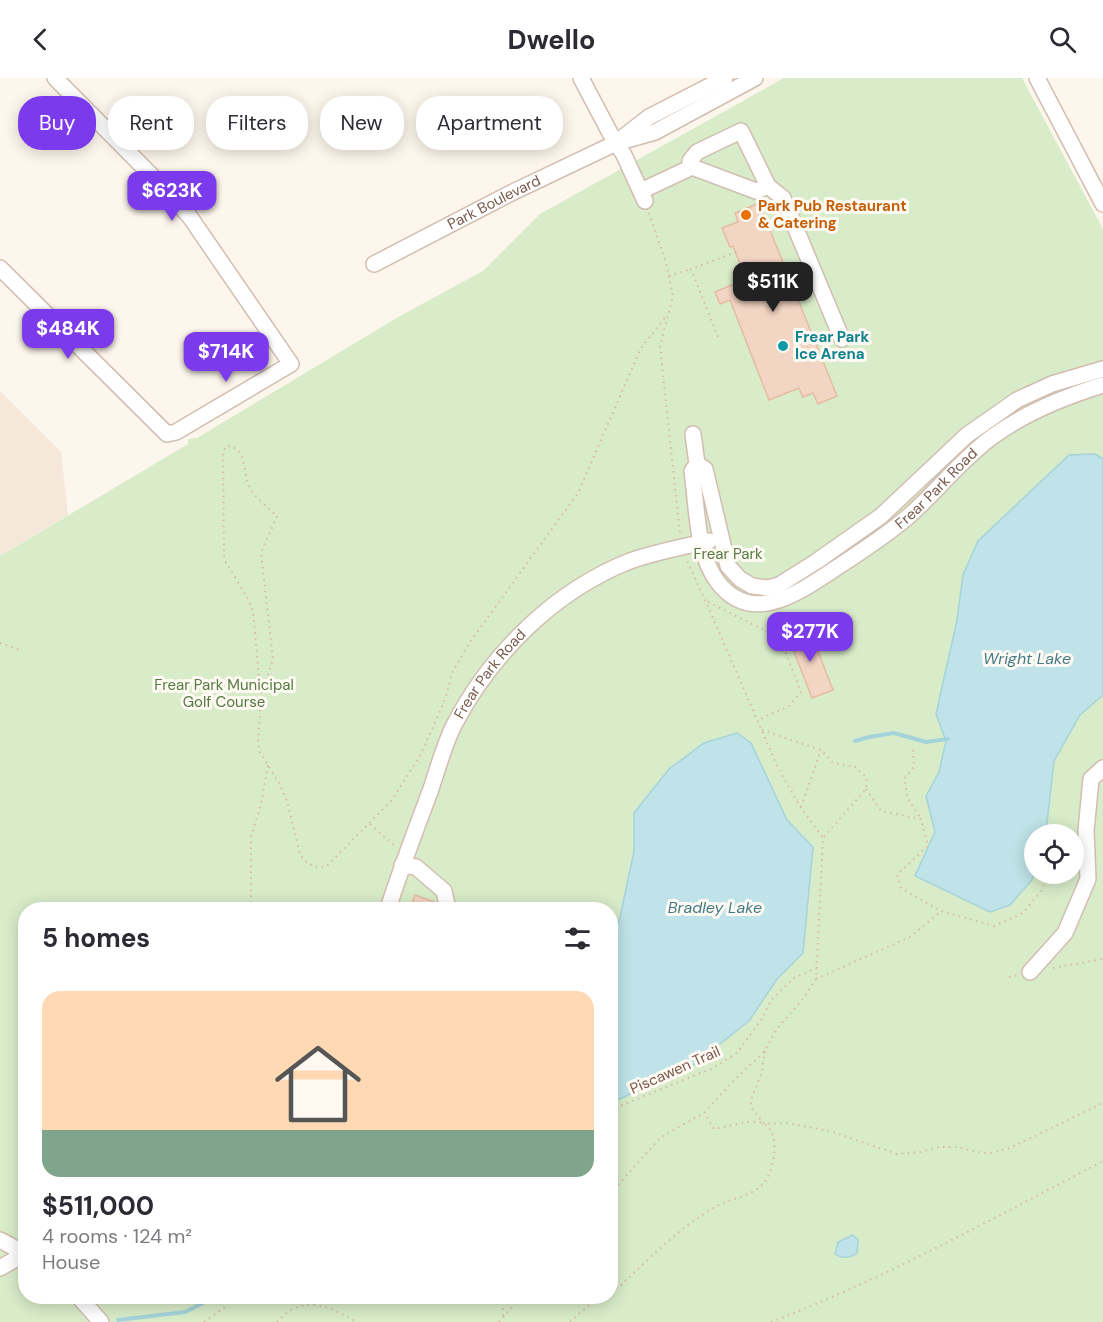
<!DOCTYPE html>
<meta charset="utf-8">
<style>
body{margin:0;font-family:"DM Sans",sans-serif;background:#f2f2f3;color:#2b2b33;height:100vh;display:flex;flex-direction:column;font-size:22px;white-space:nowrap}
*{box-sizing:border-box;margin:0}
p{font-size:20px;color:#7c7c81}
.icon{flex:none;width:33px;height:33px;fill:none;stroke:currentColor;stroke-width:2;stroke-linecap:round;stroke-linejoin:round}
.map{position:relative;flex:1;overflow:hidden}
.panel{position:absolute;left:18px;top:824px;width:600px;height:402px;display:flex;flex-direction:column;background:#fff;border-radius:24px;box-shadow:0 3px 15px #0003}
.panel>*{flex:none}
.hud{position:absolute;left:18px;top:18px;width:600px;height:54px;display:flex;gap:12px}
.fabs{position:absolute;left:1024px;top:746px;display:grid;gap:12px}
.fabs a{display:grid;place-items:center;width:60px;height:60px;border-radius:50%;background:#fff;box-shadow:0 3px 15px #0003;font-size:30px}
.price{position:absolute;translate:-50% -51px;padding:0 14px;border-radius:12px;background:#7c3aed;color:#fff;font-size:20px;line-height:39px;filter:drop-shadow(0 2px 3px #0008)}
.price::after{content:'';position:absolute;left:50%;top:36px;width:18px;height:14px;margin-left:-9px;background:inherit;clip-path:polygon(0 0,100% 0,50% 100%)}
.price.active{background:#222;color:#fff}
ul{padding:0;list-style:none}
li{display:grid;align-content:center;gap:12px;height:318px;padding:0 24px}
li+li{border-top:2px solid #e1e1e2}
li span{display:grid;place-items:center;height:186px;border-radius:18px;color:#555}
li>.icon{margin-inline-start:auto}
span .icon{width:108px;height:108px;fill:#fffc;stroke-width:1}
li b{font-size:26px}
h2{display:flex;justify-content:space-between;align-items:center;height:72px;padding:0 24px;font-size:26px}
.tag{padding:0 21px;border-radius:24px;background:#fff;box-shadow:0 3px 15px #0003;font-size:21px;line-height:54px}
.tag.active{background:#7c3aed;color:#fff}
header{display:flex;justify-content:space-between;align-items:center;height:78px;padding:0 24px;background:#fff;font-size:27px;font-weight:700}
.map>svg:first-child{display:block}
.residential{fill:#f5e8da}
.green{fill:#d8ecc9;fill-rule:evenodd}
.water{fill:#bfe3e8;stroke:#a5d3da;stroke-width:1.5}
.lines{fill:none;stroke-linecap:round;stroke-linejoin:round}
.stream{stroke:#a5d3da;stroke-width:4}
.building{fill:#f3d5c3;stroke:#e6bba3;stroke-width:1.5}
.minor-casing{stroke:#d1beb0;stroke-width:18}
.path{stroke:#d9b8a5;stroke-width:2;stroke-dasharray:1.5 4.5;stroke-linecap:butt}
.minor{stroke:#fff;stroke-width:15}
.food-dot{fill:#e8710a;stroke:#fffaf3;stroke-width:2}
.culture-dot{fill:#0f9aa8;stroke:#fffaf3;stroke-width:2}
.labels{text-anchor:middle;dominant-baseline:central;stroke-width:6;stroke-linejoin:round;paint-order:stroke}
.street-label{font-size:15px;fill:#7a5c4d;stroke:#fffaf3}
.food-label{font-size:15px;font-weight:bold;fill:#c56008;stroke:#fffaf3;text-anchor:start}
.culture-label{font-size:15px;font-weight:bold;fill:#0d838f;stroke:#fffaf3;text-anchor:start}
.park-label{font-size:15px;fill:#537a41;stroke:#fffaf3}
.water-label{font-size:16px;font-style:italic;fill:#437c86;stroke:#fffaf3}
</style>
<header><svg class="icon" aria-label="back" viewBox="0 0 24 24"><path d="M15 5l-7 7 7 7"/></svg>Dwello<svg class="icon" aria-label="search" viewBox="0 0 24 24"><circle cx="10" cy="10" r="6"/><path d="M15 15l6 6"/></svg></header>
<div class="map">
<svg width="1103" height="1244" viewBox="0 0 1103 1244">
<rect width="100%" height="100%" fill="#fdf6ec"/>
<path class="residential" d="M0 313 61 374 68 437 0 478Z"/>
<path class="green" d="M784 0H1022L1103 151V1244H0V478L188 366V361L197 360 400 238 483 193 540 136ZM1035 756H1074V795H1035ZM26 831H610V1218H26Z"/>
<path class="water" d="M1095 376 1103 381V617L1080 637 1054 683 1047 745 1044 756H1035V790L1032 802 1010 827 990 834 915 798 935 754 926 718 939 694 946 663 936 636 957 542 963 497 978 463 1069 377Z
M737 655 751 665 787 742 813 769 803 875 777 901 749 943 693 987 611 1025V849L619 844 634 773V735L669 691 704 665Z
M853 1157 858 1162 857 1175C850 1180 842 1181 835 1176L838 1164Z"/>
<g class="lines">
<path class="stream" d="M855 663 869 659 894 655 926 664 948 661
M118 1242 185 1234 217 1218"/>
</g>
<path class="building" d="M759 125 837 318 818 326 813 315 803 319 799 310 769 322 730 222 720 226 715 214 746 201 733 168 730 169 722 150 738 144 735 135Z
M809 550 833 612 812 620 788 558Z
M415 817 434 824 432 831H410Z"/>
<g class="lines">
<defs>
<g id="minor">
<path d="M581 0 610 55 624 77 645 123"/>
<path d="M1037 0 1103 126"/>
<path d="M622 60 649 39 725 0"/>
<path d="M692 89 690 83 697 74 741 53 768 108"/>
<path d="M641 113 692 89 756 113 768 108 783 120 842 261"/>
<path id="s1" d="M374 186 511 115 616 65 655 54 755 0"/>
<path d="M0 190 167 356 176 354 291 286 190 139 166 112 55 0"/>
<path id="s2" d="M693 356 697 386 692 393C697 427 696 475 717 503 751 549 798 515 833 492 859 475 886 458 910 437 938 412 962 381 992 359 1026 334 1064 319 1103 307"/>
<path d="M697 386 705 391 728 488 740 501 752 508 768 510 779 507 817 483 881 438 967 357 1017 322 1052 306 1103 291"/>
<path d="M402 787 416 789 444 813 448 831"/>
<path id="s3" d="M388 831C401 790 416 751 431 711 438 690 444 667 454 647 491 576 554 513 630 483 655 474 682 469 709 463"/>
<path d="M1030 894 1065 855 1088 801 1086 753 1091 701 1103 690"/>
<path d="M0 1162 26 1176"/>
<path d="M0 1190 26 1175"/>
<path d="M78 1218 101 1244"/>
</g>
</defs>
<use href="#minor" class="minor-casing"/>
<path class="path" d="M649 135 666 185 673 218 660 268 680 456
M669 198 691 191
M718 259 691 191 739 173
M708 524 780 560 801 614 789 628 758 642
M0 565 22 573
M261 620 273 581 261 475 277 438C268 429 256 421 250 410 242 396 248 368 226 368L223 375 224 481 248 521 253 534 261 620 258 665 260 674 279 705 287 723 300 776 305 783 313 788 320 790 328 787 392 722 421 676 446 619 452 595 470 564 578 415 641 270 667 237
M762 652 821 672 833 685 855 689 867 700 866 711 823 760
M913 672 914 689 904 701 908 721 921 741
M866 711 881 733 921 741 928 768 897 797 901 810 941 833 994 848 1023 835 1042 812 1048 795
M801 729 821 672
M370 746 395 768
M251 831V759L261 726 268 687
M1053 890 1103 881
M1009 899 1018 897
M816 901 910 859 941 833
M765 973 762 994 751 1022V1029L764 1046 787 1045 830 1053 897 1076 920 1074 940 1069H957L976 1074 991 1075 1010 1070 1103 1025
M610 1032 713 990 737 975 763 939 771 922 794 900 817 890
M610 1116 661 1059 704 1035 734 1002 765 973 776 952 803 921 816 901 823 760 801 730 778 690 706 524 686 481
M610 1213 621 1207C651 1179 681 1148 717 1128 731 1120 750 1119 762 1107 775 1095 783 1048 759 1044 746 1042 727 1049 714 1051L705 1036
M503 1218V1240
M204 1244 225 1229 232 1218
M277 1244C303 1215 328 1228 357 1244
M499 1244 522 1218
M570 1244 588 1228 603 1218
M771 1244C886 1200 994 1140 1103 1083"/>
<use href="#minor" class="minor"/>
</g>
<circle class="food-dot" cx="746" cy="137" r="6"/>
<circle class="culture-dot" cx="783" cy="268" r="6"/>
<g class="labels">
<g class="street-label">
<text stroke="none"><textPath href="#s1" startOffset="135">Park Boulevard</textPath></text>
<text stroke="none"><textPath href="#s2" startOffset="417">Frear Park Road</textPath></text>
<text stroke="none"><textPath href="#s3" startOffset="258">Frear Park Road</textPath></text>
<text transform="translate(675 992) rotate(-24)">Piscawen Trail</text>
</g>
<g class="food-label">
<text x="758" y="128">Park Pub Restaurant<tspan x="758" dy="17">&amp; Catering</tspan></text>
</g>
<g class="culture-label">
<text x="795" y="259">Frear Park<tspan x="795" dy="17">Ice Arena</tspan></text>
</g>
<g class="park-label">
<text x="728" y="476">Frear Park</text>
<text x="224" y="607">Frear Park Municipal<tspan x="224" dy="17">Golf Course</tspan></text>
</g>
<g class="water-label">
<text x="1027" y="580">Wright Lake</text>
<text x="715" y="829">Bradley Lake</text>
</g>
</g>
</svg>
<div class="fabs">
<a><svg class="icon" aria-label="locate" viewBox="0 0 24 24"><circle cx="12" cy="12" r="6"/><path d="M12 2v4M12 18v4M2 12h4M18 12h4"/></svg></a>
</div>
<b class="price" style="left:172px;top:144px">$623K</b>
<b class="price active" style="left:773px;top:235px">$511K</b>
<b class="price" style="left:68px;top:282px">$484K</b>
<b class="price" style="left:226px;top:305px">$714K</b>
<b class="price" style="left:810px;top:585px">$277K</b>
<div class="hud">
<a class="tag active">Buy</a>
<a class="tag">Rent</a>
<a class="tag">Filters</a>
<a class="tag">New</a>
<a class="tag">Apartment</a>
</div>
<section class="panel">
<h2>5 homes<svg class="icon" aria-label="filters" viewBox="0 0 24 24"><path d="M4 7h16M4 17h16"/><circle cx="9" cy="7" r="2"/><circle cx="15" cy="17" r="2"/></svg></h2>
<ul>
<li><span style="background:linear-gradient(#ffd9b3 75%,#7fa58c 0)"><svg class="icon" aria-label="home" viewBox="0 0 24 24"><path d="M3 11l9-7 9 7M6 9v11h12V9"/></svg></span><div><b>$511,000</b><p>4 rooms · 124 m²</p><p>House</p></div></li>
</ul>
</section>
</div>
